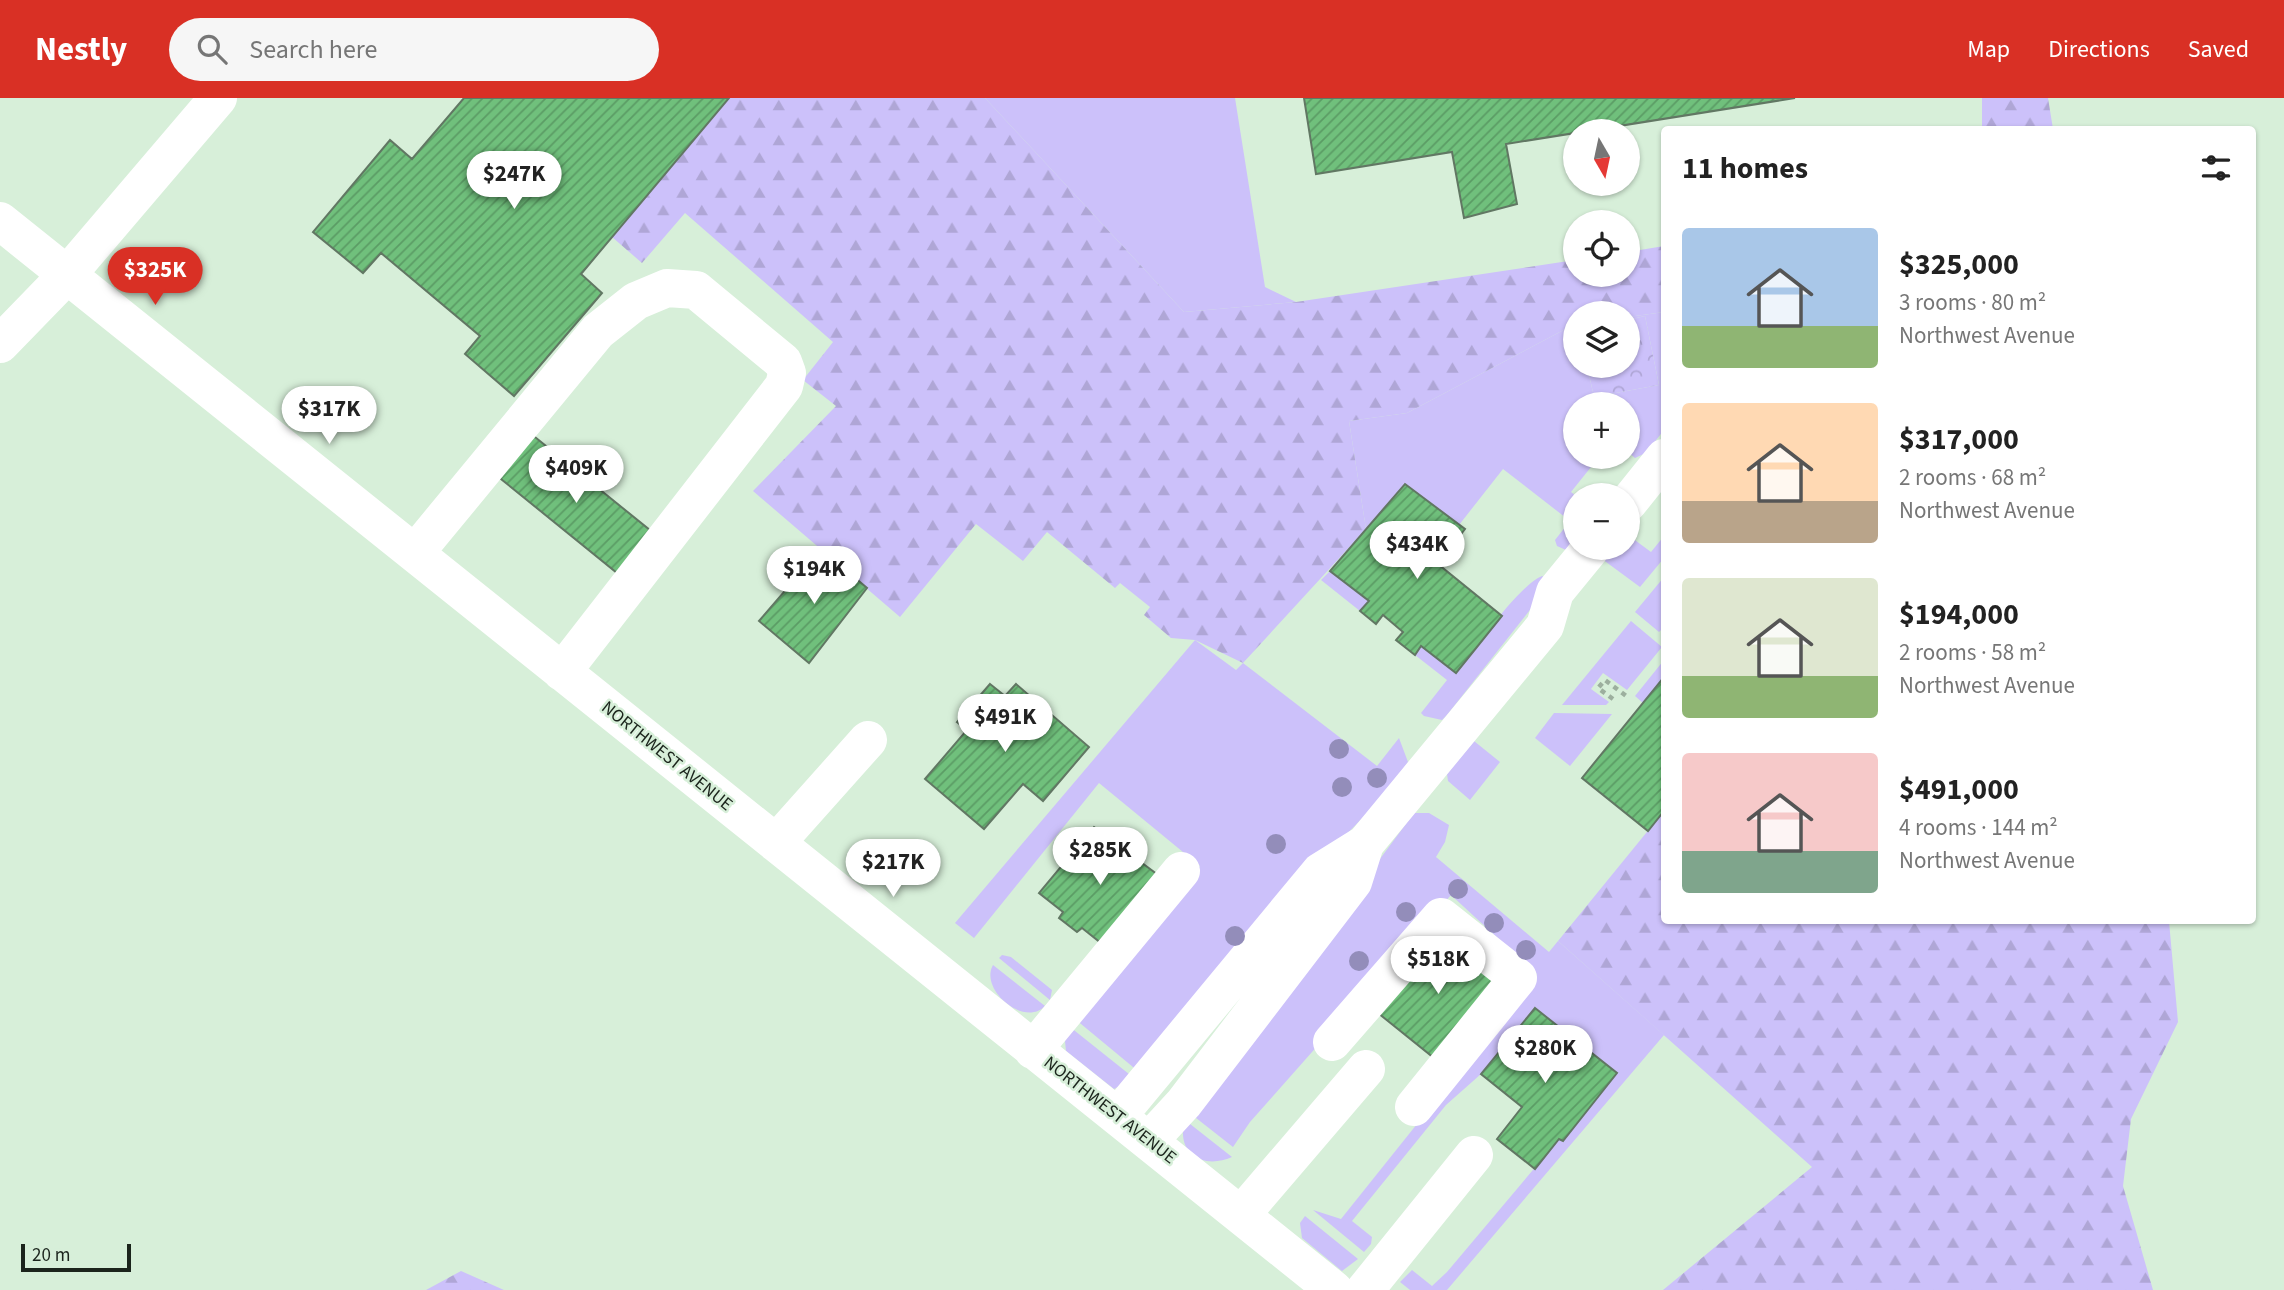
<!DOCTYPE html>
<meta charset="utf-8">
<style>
body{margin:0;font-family:"Source Sans 3",sans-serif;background:#f6f6f6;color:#222;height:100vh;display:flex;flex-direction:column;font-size:26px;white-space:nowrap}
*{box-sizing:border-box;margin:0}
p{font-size:23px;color:#767676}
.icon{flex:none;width:38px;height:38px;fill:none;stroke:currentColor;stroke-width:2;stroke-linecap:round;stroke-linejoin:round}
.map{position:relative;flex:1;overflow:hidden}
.panel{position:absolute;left:1661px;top:28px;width:595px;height:798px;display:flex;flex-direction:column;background:#fff;border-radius:7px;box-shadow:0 2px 5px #0004}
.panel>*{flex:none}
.needle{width:46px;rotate:171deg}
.tools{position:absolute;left:1563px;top:21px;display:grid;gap:14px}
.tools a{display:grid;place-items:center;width:77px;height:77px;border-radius:50%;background:#fff;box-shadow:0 2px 5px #0004;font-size:35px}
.scale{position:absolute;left:21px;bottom:18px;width:110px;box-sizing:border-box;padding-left:7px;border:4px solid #1b241c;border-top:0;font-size:19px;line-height:24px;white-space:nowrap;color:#1b241c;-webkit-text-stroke:5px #d7efd9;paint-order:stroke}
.price{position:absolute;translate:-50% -60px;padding:0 16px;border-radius:24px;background:#fff;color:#222;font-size:23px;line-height:46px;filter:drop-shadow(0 2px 4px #0008)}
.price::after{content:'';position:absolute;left:50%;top:42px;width:21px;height:16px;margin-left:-10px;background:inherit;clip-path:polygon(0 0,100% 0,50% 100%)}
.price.on{background:#d93025;color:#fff}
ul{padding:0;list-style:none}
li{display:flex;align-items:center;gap:21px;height:175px;padding:0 21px}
li span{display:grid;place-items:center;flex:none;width:196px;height:140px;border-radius:7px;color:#555}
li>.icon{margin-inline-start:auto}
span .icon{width:84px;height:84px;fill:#fffc;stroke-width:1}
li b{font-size:30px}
h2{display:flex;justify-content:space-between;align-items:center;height:84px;padding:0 21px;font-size:30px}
header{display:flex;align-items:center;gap:42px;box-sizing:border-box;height:98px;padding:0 35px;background:#d93025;color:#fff}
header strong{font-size:33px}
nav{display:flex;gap:38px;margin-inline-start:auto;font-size:24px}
.search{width:490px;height:63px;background:#f6f6f6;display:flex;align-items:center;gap:18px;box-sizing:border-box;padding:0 24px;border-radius:38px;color:#767676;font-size:26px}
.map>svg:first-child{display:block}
.green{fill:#ccc1fa}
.forest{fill:url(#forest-firs)}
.park{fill:url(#park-crowns)}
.building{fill:url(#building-hatch);stroke:#617763;stroke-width:2}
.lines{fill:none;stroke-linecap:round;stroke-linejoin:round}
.path{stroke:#9caf9e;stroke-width:4.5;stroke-dasharray:5 5;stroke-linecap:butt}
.minor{stroke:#fff;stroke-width:38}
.tree{fill:#938dba}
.labels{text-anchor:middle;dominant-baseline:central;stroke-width:5;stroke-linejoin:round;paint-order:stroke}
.street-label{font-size:18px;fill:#1b241c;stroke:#d7efd9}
</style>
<header>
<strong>Nestly</strong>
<div class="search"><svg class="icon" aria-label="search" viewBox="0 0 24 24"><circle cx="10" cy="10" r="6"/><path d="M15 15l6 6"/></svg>Search here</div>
<nav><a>Map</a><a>Directions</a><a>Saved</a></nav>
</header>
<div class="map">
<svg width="2284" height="1192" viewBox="0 0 2284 1192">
<defs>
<pattern id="forest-firs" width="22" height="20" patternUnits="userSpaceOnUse" patternTransform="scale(1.75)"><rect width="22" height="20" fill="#ccc1fa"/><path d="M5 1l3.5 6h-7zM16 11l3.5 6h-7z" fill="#afa6d6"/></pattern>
<pattern id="park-crowns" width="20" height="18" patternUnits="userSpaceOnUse" patternTransform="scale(1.75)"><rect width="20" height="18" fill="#ccc1fa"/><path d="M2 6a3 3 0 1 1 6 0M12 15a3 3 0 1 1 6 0" fill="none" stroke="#afa6d6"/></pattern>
<pattern id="building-hatch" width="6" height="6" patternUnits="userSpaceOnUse" patternTransform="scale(1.75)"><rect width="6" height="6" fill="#70c07c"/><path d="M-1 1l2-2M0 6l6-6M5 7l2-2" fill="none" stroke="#5b9c65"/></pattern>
</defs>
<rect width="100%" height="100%" fill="#d7efd9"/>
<path class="green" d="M985 0H1235L1265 189 1296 204 1184 214Z
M1664 214V332L1646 355 1635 360 1628 354V306H1575V359H1599L1571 394 1575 397V444L1566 452 1557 448 1555 442 1570 423 1503 371 1459 427 1405 386 1366 431 1349 323 1407 315 1575 226V268H1587L1594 299 1659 287 1645 218 1628 222V219Z
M1628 437 1651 454 1664 438V460L1640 489 1602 461 1613 450H1628Z
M1330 473 1369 503 1360 513 1321 482Z
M1542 478 1547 481 1548 489 1447 617 1442 622 1424 618 1421 615 1447 582 1415 557 1421 548 1456 575C1474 552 1518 488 1542 478Z
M1664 479V529L1659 534 1635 514Z
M1631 523 1662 549 1627 592 1603 575 1591 591 1609 604 1606 607H1562Z
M1195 542 1236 572 1243 565 1377 668 1399 640 1408 664 1383 699 1338 745 1139 974 1075 921 1200 768 1099 685 974 840 955 825Z
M1664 562V579L1643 605 1635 598Z
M1554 615 1612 616 1570 668 1535 640Z
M1474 643 1500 664 1470 702 1448 683 1447 676Z
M1414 715H1429L1449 727 1445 744 1436 759 1549 854 1558 843 1664 937 1447 1192H1410L1400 1184 1412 1172 1432 1188 1447 1174 1559 1041 1563 1043 1617 975 1535 910 1481 976 1446 1007 1352 1123 1372 1139 1371 1146 1364 1154 1313 1112 1341 1121 1537 876 1451 797 1250 1024 1233 1049 1191 1016Z
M1002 857 1011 859 1052 892 1050 902 999 860Z
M993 867 1045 908C1024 930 979 891 993 867Z
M1070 929 1134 980 1114 991 1066 953 1065 943Z
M1185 1022 1232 1059C1203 1072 1175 1055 1185 1022Z
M1305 1118 1358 1161 1342 1173 1302 1140 1300 1125Z"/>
<path class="forest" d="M729 0H985L1184 214 1296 204 1575 162V177H1628V154L1664 148V214L1628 219V215H1575V226L1407 315 1349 323 1366 431 1243 565 1195 542 1171 540 1144 517 1150 509 1120 485 1115 490 1047 434 1023 463 976 426 900 519 753 393 836 308 803 282 833 244 685 115 642 165 612 139Z
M1982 0H2048L2053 31H1982Z
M1664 713V822L2169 823 2178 924 2131 1021 2123 1088 2153 1192H1663L1812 1069 1558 843Z
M461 1173 504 1192H426Z"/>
<path class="park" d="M1645 218 1659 287 1594 299 1587 268H1628V222Z"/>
<path class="building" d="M464 0H729L581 176 602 195 514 298 465 256 480 238 381 155 363 175 313 134 390 42 412 61Z
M1304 0H1795L1506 46 1517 106 1464 120 1452 54 1316 76Z
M530 335 656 437 622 479 496 377Z
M1405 386 1465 431 1438 466 1502 518 1456 575 1421 548 1415 557 1406 550 1396 542 1403 534 1383 517 1376 526 1360 513 1369 503 1330 473Z
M821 451 867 490 809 565 759 523Z
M1664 579V713L1648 733 1582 680Z
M990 586 1005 598 1016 586 1089 649 1043 703 1023 686 984 731 925 681 967 632 957 624Z
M1094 729 1162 780 1106 849 1082 830 1077 834 1059 820 1063 814 1039 795Z
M1436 833 1502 885 1439 964 1373 911Z
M1535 910 1617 975 1563 1043 1559 1041 1535 1071 1497 1041 1522 1009 1481 976Z"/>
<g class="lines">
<path class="path" d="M1613 601 1598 590 1605 582 1629 600"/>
<path class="minor" d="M0 123 1334 1192
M0 246 67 177 218 0
M1628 405 1664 360
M415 455 598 233 636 203 667 190 696 192 783 264 787 275 784 288 562 574
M776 745 868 642
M1332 944 1441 819 1518 880 1414 1009
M1033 952 1181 773
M1118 1018 1320 774 1365 746 1545 528 1555 494 1591 450
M1149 1043 1184 1005 1353 784 1365 746
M1241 1117 1366 971
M1365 1192 1474 1057"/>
</g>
<g class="tree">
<circle cx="1339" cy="651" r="10"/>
<circle cx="1377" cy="680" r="10"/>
<circle cx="1342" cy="689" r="10"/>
<circle cx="1276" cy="746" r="10"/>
<circle cx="1458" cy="791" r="10"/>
<circle cx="1406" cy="814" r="10"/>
<circle cx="1494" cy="825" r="10"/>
<circle cx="1235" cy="838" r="10"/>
<circle cx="1526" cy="852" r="10"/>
<circle cx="1359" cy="863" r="10"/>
</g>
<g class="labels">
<g class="street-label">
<text transform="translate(667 658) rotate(39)">NORTHWEST AVENUE</text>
<text transform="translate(1110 1012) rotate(38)">NORTHWEST AVENUE</text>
</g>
</g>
</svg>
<div class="tools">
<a><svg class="needle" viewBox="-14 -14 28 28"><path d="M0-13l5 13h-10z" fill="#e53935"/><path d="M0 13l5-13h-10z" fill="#767676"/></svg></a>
<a><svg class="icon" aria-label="locate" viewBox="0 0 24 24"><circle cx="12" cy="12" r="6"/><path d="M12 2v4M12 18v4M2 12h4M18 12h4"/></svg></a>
<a><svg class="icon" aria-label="layers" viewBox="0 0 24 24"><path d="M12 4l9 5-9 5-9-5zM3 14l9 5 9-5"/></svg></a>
<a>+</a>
<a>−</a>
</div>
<div class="scale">20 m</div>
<b class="price" style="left:514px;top:113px">$247K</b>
<b class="price on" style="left:155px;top:209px">$325K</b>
<b class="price" style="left:329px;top:348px">$317K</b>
<b class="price" style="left:576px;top:407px">$409K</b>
<b class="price" style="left:1417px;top:483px">$434K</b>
<b class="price" style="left:814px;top:508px">$194K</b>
<b class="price" style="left:1005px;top:656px">$491K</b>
<b class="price" style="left:1100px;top:789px">$285K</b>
<b class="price" style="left:893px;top:801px">$217K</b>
<b class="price" style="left:1438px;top:898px">$518K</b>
<b class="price" style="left:1545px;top:987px">$280K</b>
<section class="panel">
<h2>11 homes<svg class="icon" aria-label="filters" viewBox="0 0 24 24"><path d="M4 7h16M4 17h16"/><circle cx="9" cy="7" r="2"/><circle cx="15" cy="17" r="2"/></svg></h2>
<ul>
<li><span style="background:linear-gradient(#a9c7e8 70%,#8fb573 0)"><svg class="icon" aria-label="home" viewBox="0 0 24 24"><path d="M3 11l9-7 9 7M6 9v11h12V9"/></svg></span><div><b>$325,000</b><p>3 rooms · 80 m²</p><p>Northwest Avenue</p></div></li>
<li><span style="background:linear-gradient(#ffd9b3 70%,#b9a48a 0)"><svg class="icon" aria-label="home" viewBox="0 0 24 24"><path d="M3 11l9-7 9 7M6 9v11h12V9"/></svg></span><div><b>$317,000</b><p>2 rooms · 68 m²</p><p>Northwest Avenue</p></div></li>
<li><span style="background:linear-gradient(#dfe7d0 70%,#8fb573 0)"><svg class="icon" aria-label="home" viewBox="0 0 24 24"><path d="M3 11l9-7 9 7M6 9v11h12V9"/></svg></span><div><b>$194,000</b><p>2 rooms · 58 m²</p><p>Northwest Avenue</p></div></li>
<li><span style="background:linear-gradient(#f6c9c9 70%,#7fa58c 0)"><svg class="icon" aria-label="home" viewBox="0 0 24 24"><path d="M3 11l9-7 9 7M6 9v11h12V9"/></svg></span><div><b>$491,000</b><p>4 rooms · 144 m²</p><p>Northwest Avenue</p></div></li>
</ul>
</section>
</div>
